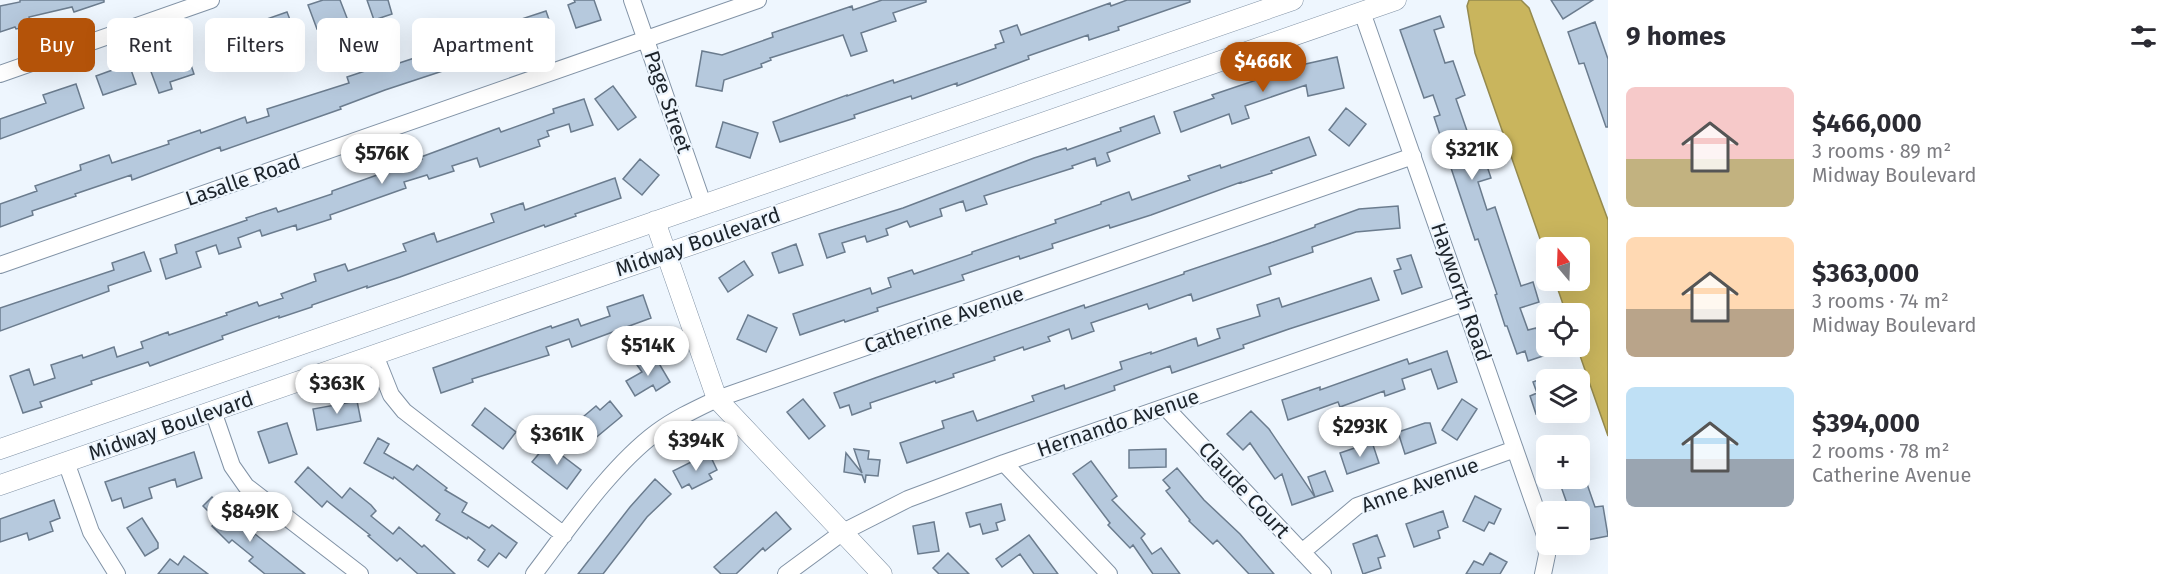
<!DOCTYPE html>
<meta charset="utf-8">
<style>
body{margin:0;font-family:"Fira Sans",sans-serif;background:#f2f2f3;color:#2b2b33;height:100vh;display:flex;flex-direction:column;font-size:22px;white-space:nowrap}
*{box-sizing:border-box;margin:0}
p{font-size:20px;color:#7c7c81}
.icon{flex:none;width:33px;height:33px;fill:none;stroke:currentColor;stroke-width:2;stroke-linecap:round;stroke-linejoin:round}
.map{position:relative;flex:1;overflow:hidden}
.panel{display:flex;flex-direction:column;background:#fff;width:570px}
.panel>*{flex:none}
.top-card{position:absolute;left:18px;top:18px;width:570px;height:54px;display:flex;gap:12px}
.needle{width:39px;rotate:341deg}
.buttons{position:absolute;left:1536px;top:237px;display:grid;gap:12px}
.buttons a{display:grid;place-items:center;width:54px;height:54px;border-radius:9px;background:#fff;box-shadow:0 6px 24px #0002;font-size:30px}
.price{position:absolute;translate:-50% -51px;padding:0 14px;border-radius:21px;background:#fff;color:#222;font-size:20px;line-height:39px;filter:drop-shadow(0 2px 3px #0008)}
.price::after{content:'';position:absolute;left:50%;top:36px;width:18px;height:14px;margin-left:-9px;background:inherit;clip-path:polygon(0 0,100% 0,50% 100%)}
.price.current{background:#b45309;color:#fff}
ul{padding:0;list-style:none}
li{display:flex;align-items:center;gap:18px;height:150px;padding:0 18px}
li span{display:grid;place-items:center;flex:none;width:168px;height:120px;border-radius:9px;color:#555}
li>.icon{margin-inline-start:auto}
span .icon{width:72px;height:72px;fill:#fffc;stroke-width:1}
li b{font-size:26px}
h2{display:flex;justify-content:space-between;align-items:center;height:72px;padding:0 18px;font-size:26px}
.chip{padding:0 21px;border-radius:9px;background:#fff;box-shadow:0 6px 24px #0002;font-size:21px;line-height:54px}
.chip.current{background:#b45309;color:#fff}
main{display:flex;flex:1;min-height:0}
.map>svg:first-child{display:block}
.water{fill:#c9b55d;stroke:#958a4e;stroke-width:1.5}
.building{fill:#b6c9dd;stroke:#6b7c8e;stroke-width:1.5}
.lines{fill:none;stroke-linecap:round;stroke-linejoin:round}
.minor-casing{stroke:#8293a6;stroke-width:18}
.tertiary-casing{stroke:#8293a6;stroke-width:21}
.minor{stroke:#fff;stroke-width:16}
.tertiary{stroke:#fff;stroke-width:20}
.labels{text-anchor:middle;dominant-baseline:central;stroke-width:4.5;stroke-linejoin:round;paint-order:stroke}
.street-label{font-size:21px;fill:#1d242b;stroke:#eef6fe}
</style>
<main>
<div class="map">
<svg width="1608" height="574" viewBox="0 0 1608 574">
<rect width="100%" height="100%" fill="#eef6fe"/>
<path class="water" d="M1469 0H1521L1529 8 1608 220V436L1577 347 1580 346V314L1566 313 1555 281 1580 280V248H1546V256L1475 53 1467 6Z"/>
<path class="building" d="M20 0H104V2L74 12 72 7 29 17 31 26 16 29 15 27 0 32V6L20 2Z
M323 0H340L347 18 317 29 308 5Z
M367 0H388L392 14 374 20Z
M574 0H594L601 20 576 28 568 5 575 2Z
M882 0H926V2L893 13 896 21 861 33 867 51 851 56 843 35 770 58 771 60 761 64 762 67 724 80 722 91 696 86 702 51 722 55 773 37 772 33 852 6 853 10Z
M1127 0H1190V2L1118 27 1119 30 1089 40 1088 35 1028 56 1029 59 957 86V83L912 99 911 96 854 115 855 118 780 142 773 122 847 95V96L893 80 894 83 996 48 995 45 1004 42 1000 31 1017 25 1021 35 1110 3 1111 6Z
M1551 0H1593L1563 19Z
M546 11 553 31 472 58 473 61 385 90 340 107 341 109 221 151 220 147 132 180 131 175 75 194 76 196 32 211 33 215 0 227V204L37 191 35 186 81 170 80 165 109 155 112 163 169 144 168 141 200 130 201 133 245 117 247 123 269 116 267 109 349 83 347 77 377 67 378 70 457 44 459 50 479 43 476 34Z
M287 12 296 35 227 63 224 56 214 59 207 40Z
M1440 16 1444 27 1434 30 1445 63 1453 61 1465 95 1456 99 1474 151 1481 148 1491 178 1478 182 1487 210 1495 207 1521 286 1533 282 1539 302 1520 308 1528 330 1536 328 1546 355 1528 361 1525 351 1517 354 1507 326H1505L1495 295 1497 294 1478 239 1475 240 1434 117 1440 115 1433 95 1424 98 1400 30Z
M1595 22 1608 59V127H1606L1584 63 1579 64 1568 32Z
M185 47 194 74 170 82 172 89 159 93 150 69 170 62 167 53Z
M1337 57 1344 88 1308 96 1306 85 1245 106 1249 118 1232 124 1229 114 1181 132 1174 112 1214 98 1212 95 1301 65Z
M129 64 136 84 103 95 96 76Z
M76 84 84 108 0 139V119L46 103 43 95Z
M613 86 636 117 618 130 595 99Z
M584 99 593 125 571 132 569 124 547 131 549 136 538 140 540 146 480 167 477 158 452 166 454 171 429 179 427 175 404 182 406 188 330 215 331 219 297 230 296 225 262 236 260 230 238 238 241 247 219 254 216 245 196 252 201 267 166 279 160 259 177 253 175 245 247 220 246 218 276 208 278 212 332 194V191L422 159 421 157 499 128 501 132 554 113 553 109Z
M1346 108 1366 124 1349 146 1329 130Z
M1154 116 1160 133 1107 153 1110 161 1097 166 1095 158 1072 166 1073 168 984 196 987 204 966 211 963 201 940 209 942 216 910 227 907 221 886 229 888 235 867 242 865 236 842 243 845 252 827 258 819 234 903 208 1034 158 1066 148 1067 150 1121 131 1120 128Z
M723 122 758 133 750 158 716 147Z
M1309 137 1316 155 1271 171 1272 173 1241 183V182L1151 215 1110 228 1109 225 1052 244 1053 248 1020 259 1019 256 962 275 964 280 877 308 878 311 845 322 844 320 800 335 793 314 870 288 872 294 891 287 888 278 912 270 914 274 972 254V252L1056 223 1055 220 1101 204V202L1129 192 1132 200 1190 180 1188 176 1220 165 1221 168Z
M640 159 659 175 642 195 623 179Z
M615 178 621 198 575 214 576 216 545 227 544 225 400 277 367 288V286L312 305V307L279 318V316L222 336 223 339 150 366 148 362 91 381 92 384 40 402 42 407 23 413 10 376 29 369 34 385 55 378 51 365 82 355 83 358 114 347 117 357 143 348 141 342 168 332 169 335 227 315 226 313 257 302 259 306 283 298 281 294 316 281 314 274 345 264 348 271 406 251 403 244 434 233 437 242 494 222 491 214 523 203 525 210Z
M1398 206 1400 228 1356 232 1312 247 1313 252 1269 267 1271 274 1193 301 1191 294 1149 309 1147 304 1091 323 1094 331 1072 339 1069 329 1048 337 1050 341 1024 350 1023 347 994 357 995 360 953 374 954 377 936 383 935 381 870 403 871 408 852 415 849 405 840 408 834 393 875 378 1084 305 1085 308 1184 274V272L1273 242 1315 227V225L1359 209Z
M796 244 803 265 779 273 772 253Z
M144 252 151 271 108 286 109 291 0 331V308L114 270 112 263Z
M1411 255 1422 287 1402 294 1394 271 1401 269 1397 259Z
M744 261 753 275 728 292 719 278Z
M1371 278 1379 300 1289 329 1243 345 1244 348 1172 373 1170 366 1114 386 1115 390 907 463 900 443 944 428 942 421 973 411 977 421 1034 401 1032 396 1064 385 1065 389 1122 369 1120 362 1151 352V354L1196 338 1198 346 1220 338 1217 329 1260 316 1257 305 1279 298 1282 307Z
M643 295 651 318 572 347 569 339 546 347 549 355 472 379 473 382 441 393 433 368 551 326 552 328 578 319 581 326 610 316 607 307Z
M748 315 777 328 766 352 737 339Z
M1447 351 1457 382 1438 389 1431 369 1402 379 1405 389 1385 396 1384 391 1340 407 1338 402 1288 420 1282 400 1320 387V390L1407 359 1409 364Z
M654 355 670 382 656 391 653 385 635 396 626 381 642 372 637 365Z
M1546 377V416H1545L1543 412 1536 414 1530 396 1537 393 1533 382Z
M803 399 825 426 809 439 787 412Z
M1462 399 1477 409 1457 440 1442 430Z
M357 401 361 421 317 430 313 409Z
M610 401 622 416 593 440 577 422 596 406 600 410Z
M485 408 516 432 503 449 472 425Z
M1251 411 1269 429 1315 497 1292 505 1282 474 1275 479 1250 443 1243 450 1227 434Z
M287 423 297 454 269 463 258 432Z
M1425 423H1430L1436 443 1405 454 1398 432Z
M378 438 389 444 384 453 413 470 417 465 447 488 445 490 467 503 462 512 489 528 492 525 517 543 506 558 499 553 488 567 478 560 485 550 468 537 467 539 436 520 440 514 394 477 393 479 364 463Z
M1372 442 1379 463 1347 474 1340 453Z
M547 444 581 470 567 489 532 462Z
M854 449 869 451 868 459 880 460 878 476 866 475 865 483 862 475 844 472 846 453 862 473Z
M1166 449V467L1129 468V450Z
M194 452 202 478 177 487 175 479 149 488 152 498 124 508 121 498 112 501 105 482Z
M709 453 717 470 709 474 712 479 692 489 689 484 682 488 673 471Z
M1091 461 1117 496 1112 500 1145 534 1141 538 1152 554 1161 548 1180 574H1153L1133 545 1130 548 1108 525 1110 523 1073 474Z
M308 467 342 498 350 488 371 505 376 511 371 516 393 534 399 527 422 547 424 545 455 574H418L400 558 397 561 368 536 370 535 327 501 322 507 295 482Z
M1177 468 1204 500 1240 534 1274 574H1249L1217 540 1213 544 1189 521 1190 520 1166 491 1170 488 1163 480Z
M1325 471 1333 491 1315 497 1308 477Z
M1558 478H1585L1595 507 1603 506 1608 536 1587 540 1585 529 1580 530V512H1570Z
M655 479 671 494 647 517 603 574H578L630 507Z
M1475 496 1501 509 1494 524 1489 522 1484 531 1463 521Z
M212 497 253 537 255 534 305 574H265L249 561 253 557 232 540 229 543 212 526 218 521 203 506Z
M54 500 60 518 50 522 53 531 29 540 27 533 0 542V519Z
M1001 504 1005 520 996 523 998 530 983 534 980 524 970 527 966 513Z
M1443 511 1448 527 1438 531 1440 538 1414 547 1406 524Z
M776 512 791 529 765 551 763 548 736 574H721L714 567Z
M142 518 158 543V548L145 556 127 528Z
M934 522 939 551 918 554 913 526Z
M1029 535 1058 574H1034L1020 554 1002 567 996 559Z
M1377 535 1385 556 1378 558 1381 568 1363 574 1353 544Z
M948 553 969 574H939L933 568Z
M1490 553 1507 562 1500 574H1466L1474 561 1483 565Z
M184 556 208 574H158L170 559 178 565Z"/>
<g class="lines">
<defs>
<path id="minor" d="M632 0 703 204
M1362 12 1545 535 1547 555 1543 574
M0 74 211 0
M0 265 758 0
M375 355 391 395 404 411 564 535
M1165 407 1323 574
M213 411 232 466 246 486 360 574
M66 462 91 532 117 574
M1004 463 1109 574
M1302 552 1357 506 1515 449
M534 574C569 528 611 466 657 432 676 418 696 409 717 399L1413 156
M786 574 843 532 908 499 1004 463 1464 303"/>
<path id="tertiary" d="M655 221 717 399 882 574
M0 449 1293 0
M0 485 1396 0"/>
</defs>
<use href="#minor" class="minor-casing"/>
<use href="#tertiary" class="tertiary-casing"/>
<use href="#minor" class="minor"/>
<use href="#tertiary" class="tertiary"/>
</g>
<g class="labels">
<g class="street-label">
<text transform="translate(668 102) rotate(71)">Page Street</text>
<text transform="translate(243 180) rotate(-19)">Lasalle Road</text>
<text transform="translate(698 242) rotate(-19)">Midway Boulevard</text>
<text transform="translate(1461 292) rotate(71)">Hayworth Road</text>
<text transform="translate(944 320) rotate(-19)">Catherine Avenue</text>
<text transform="translate(1118 423) rotate(-19)">Hernando Avenue</text>
<text transform="translate(171 426) rotate(-19)">Midway Boulevard</text>
<text transform="translate(1420 485) rotate(-20)">Anne Avenue</text>
<text transform="translate(1244 490) rotate(47)">Claude Court</text>
</g>
</g>
</svg>
<div class="buttons">
<a><svg class="needle" viewBox="-14 -14 28 28"><path d="M0-13l5 13h-10z" fill="#e53935"/><path d="M0 13l5-13h-10z" fill="#7c7c81"/></svg></a>
<a><svg class="icon" aria-label="locate" viewBox="0 0 24 24"><circle cx="12" cy="12" r="6"/><path d="M12 2v4M12 18v4M2 12h4M18 12h4"/></svg></a>
<a><svg class="icon" aria-label="layers" viewBox="0 0 24 24"><path d="M12 4l9 5-9 5-9-5zM3 14l9 5 9-5"/></svg></a>
<a>+</a>
<a>−</a>
</div>
<b class="price current" style="left:1263px;top:93px">$466K</b>
<b class="price" style="left:1472px;top:181px">$321K</b>
<b class="price" style="left:382px;top:185px">$576K</b>
<b class="price" style="left:648px;top:377px">$514K</b>
<b class="price" style="left:337px;top:415px">$363K</b>
<b class="price" style="left:1360px;top:458px">$293K</b>
<b class="price" style="left:557px;top:466px">$361K</b>
<b class="price" style="left:696px;top:472px">$394K</b>
<b class="price" style="left:250px;top:543px">$849K</b>
<div class="top-card">
<a class="chip current">Buy</a>
<a class="chip">Rent</a>
<a class="chip">Filters</a>
<a class="chip">New</a>
<a class="chip">Apartment</a>
</div>
</div>
<section class="panel">
<h2>9 homes<svg class="icon" aria-label="filters" viewBox="0 0 24 24"><path d="M4 7h16M4 17h16"/><circle cx="9" cy="7" r="2"/><circle cx="15" cy="17" r="2"/></svg></h2>
<ul>
<li><span style="background:linear-gradient(#f6c9c9 60%,#c2b280 0)"><svg class="icon" aria-label="home" viewBox="0 0 24 24"><path d="M3 11l9-7 9 7M6 9v11h12V9"/></svg></span><div><b>$466,000</b><p>3 rooms · 89 m²</p><p>Midway Boulevard</p></div></li>
<li><span style="background:linear-gradient(#ffd9b3 60%,#b9a48a 0)"><svg class="icon" aria-label="home" viewBox="0 0 24 24"><path d="M3 11l9-7 9 7M6 9v11h12V9"/></svg></span><div><b>$363,000</b><p>3 rooms · 74 m²</p><p>Midway Boulevard</p></div></li>
<li><span style="background:linear-gradient(#bfe0f5 60%,#9aa5b1 0)"><svg class="icon" aria-label="home" viewBox="0 0 24 24"><path d="M3 11l9-7 9 7M6 9v11h12V9"/></svg></span><div><b>$394,000</b><p>2 rooms · 78 m²</p><p>Catherine Avenue</p></div></li>
</ul>
</section>
</main>
